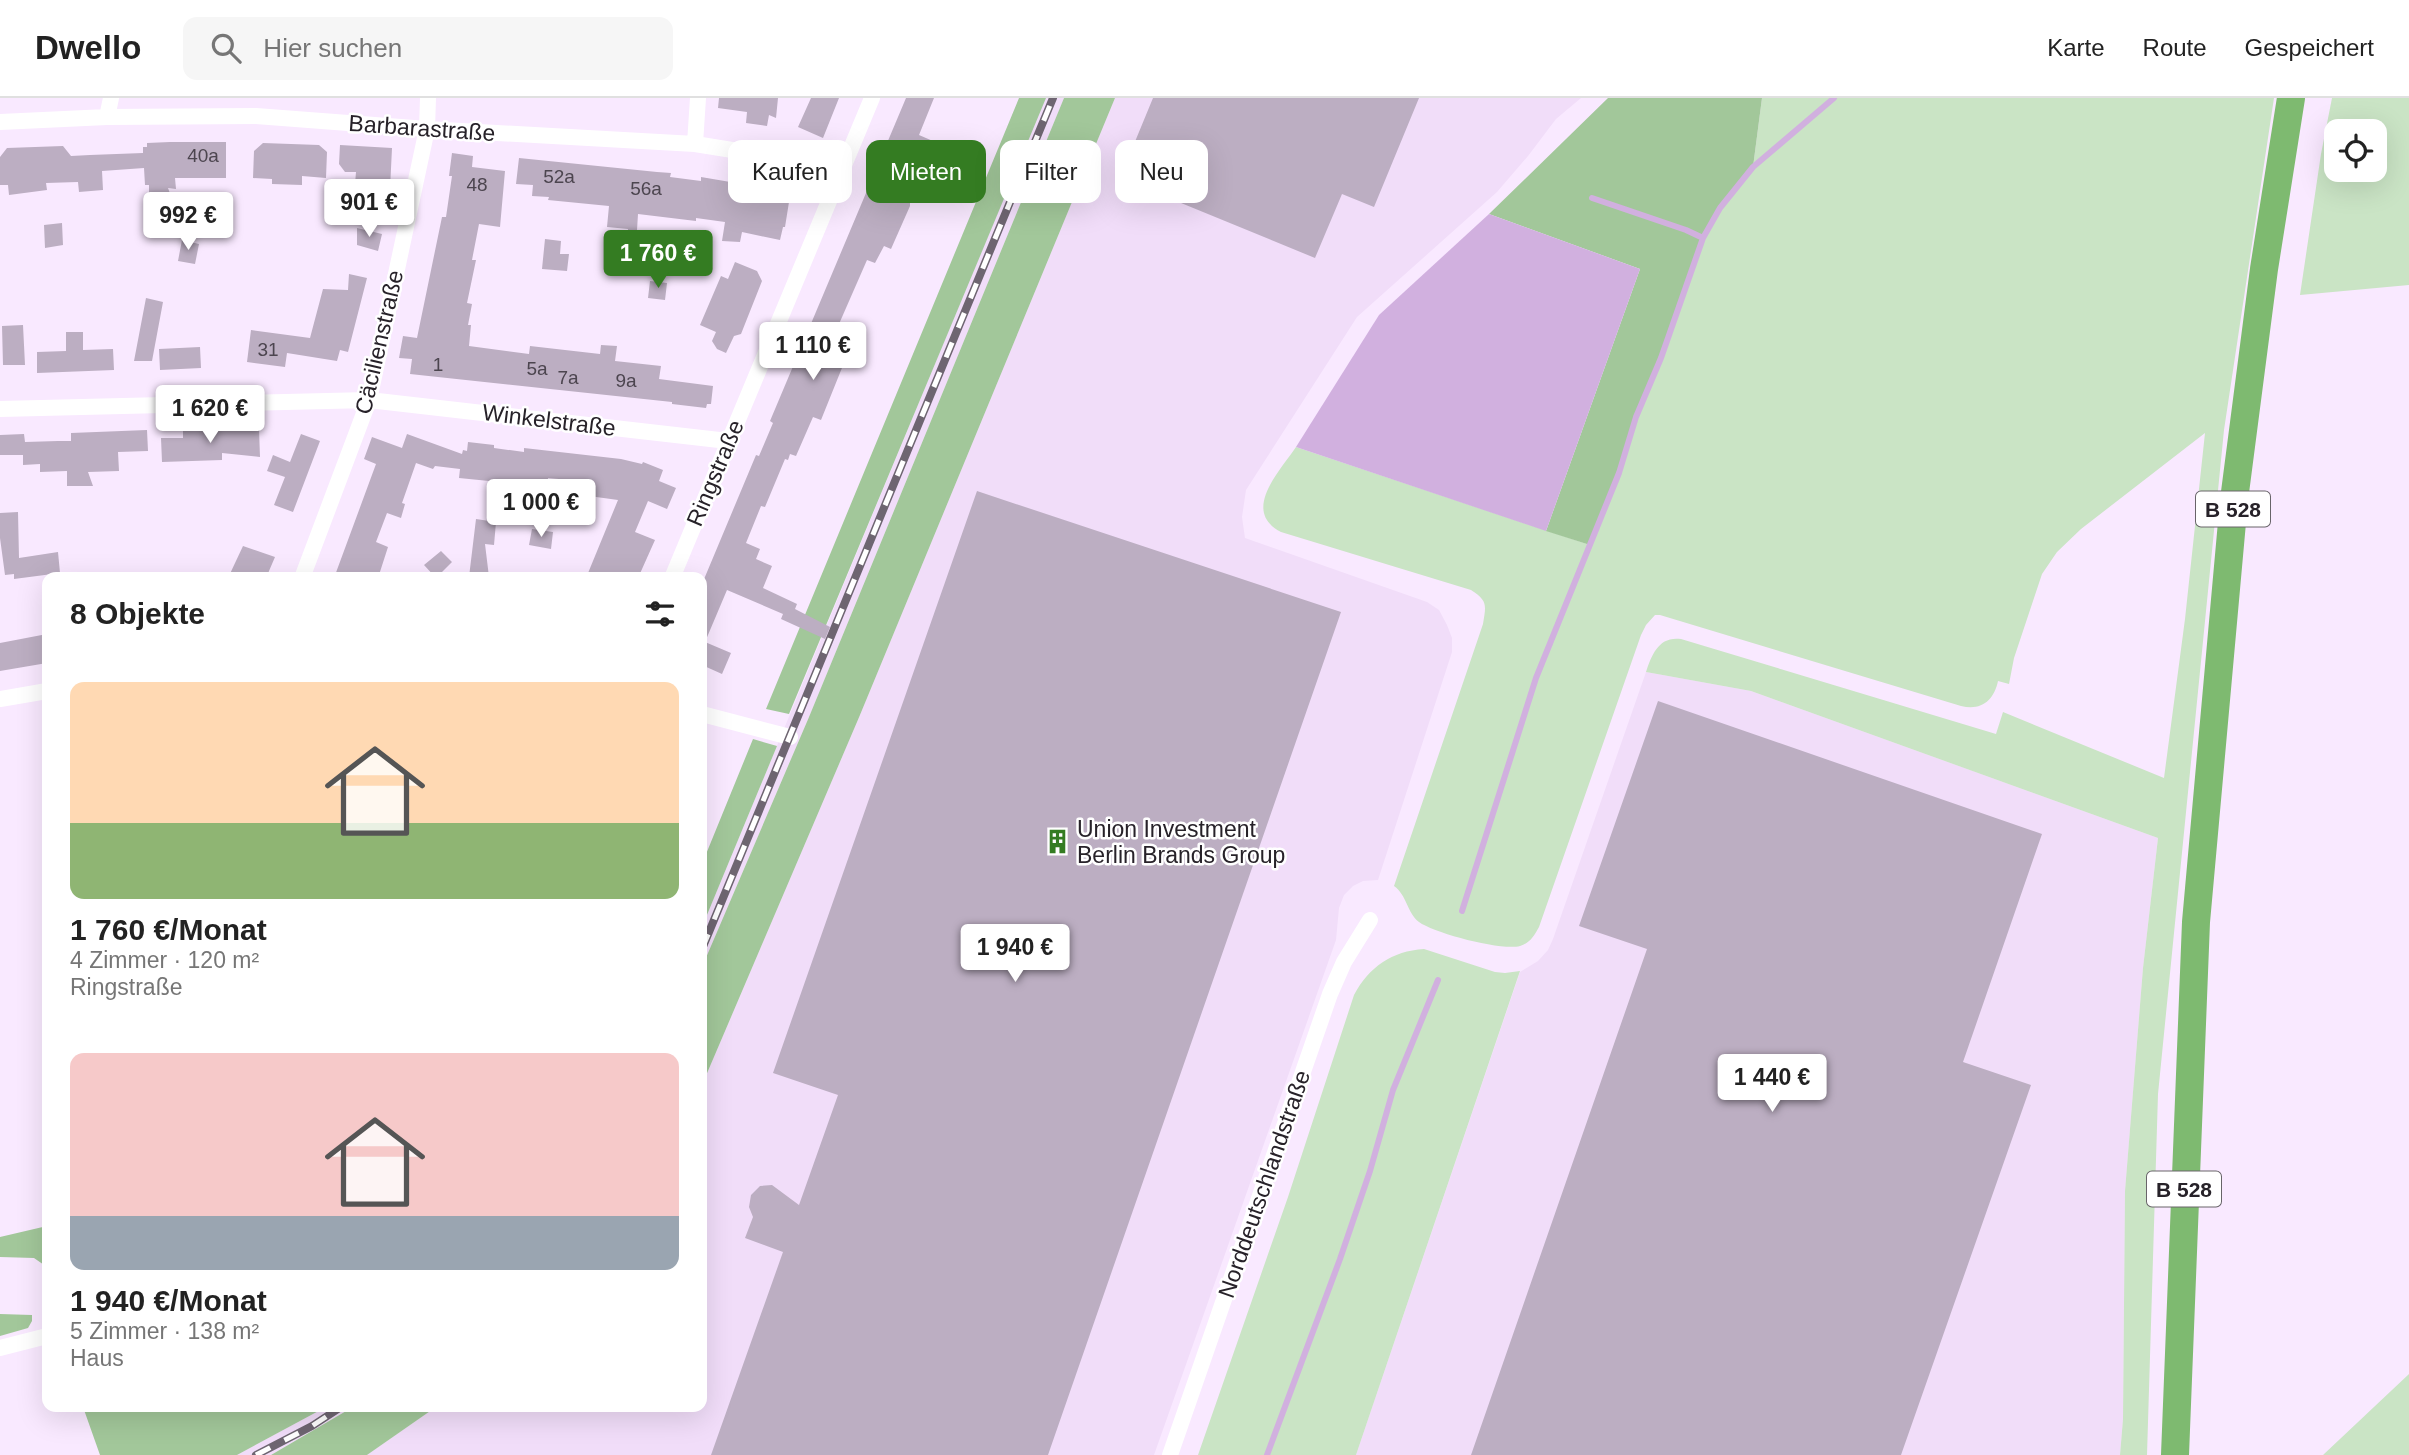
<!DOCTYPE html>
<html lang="de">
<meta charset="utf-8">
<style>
body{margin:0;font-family:Arial,sans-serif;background:#f6f6f6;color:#222;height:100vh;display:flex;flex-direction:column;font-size:26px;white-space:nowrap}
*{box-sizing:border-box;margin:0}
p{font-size:23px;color:#767676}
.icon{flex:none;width:38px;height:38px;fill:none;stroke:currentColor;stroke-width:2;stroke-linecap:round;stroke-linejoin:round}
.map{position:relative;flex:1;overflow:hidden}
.panel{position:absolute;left:42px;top:474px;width:665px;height:840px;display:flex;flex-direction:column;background:#fff;border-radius:14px;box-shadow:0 7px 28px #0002}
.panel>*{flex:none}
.banner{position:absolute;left:728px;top:42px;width:665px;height:63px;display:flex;gap:14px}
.fabs{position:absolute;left:2324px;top:21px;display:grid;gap:14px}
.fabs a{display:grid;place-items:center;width:63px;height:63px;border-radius:14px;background:#fff;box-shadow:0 7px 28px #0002;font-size:35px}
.price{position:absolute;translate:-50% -60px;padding:0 16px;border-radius:7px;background:#fff;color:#222;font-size:23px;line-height:46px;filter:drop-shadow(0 2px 4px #0008)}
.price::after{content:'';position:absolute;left:50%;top:42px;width:21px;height:16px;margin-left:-10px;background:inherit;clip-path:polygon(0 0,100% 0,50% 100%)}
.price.selected{background:#347c22;color:#fff}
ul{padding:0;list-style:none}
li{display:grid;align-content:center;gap:14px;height:371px;padding:0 28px}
li span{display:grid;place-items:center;height:217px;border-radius:14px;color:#555}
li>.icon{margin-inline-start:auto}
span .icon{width:126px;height:126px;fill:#fffc;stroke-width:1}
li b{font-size:30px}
h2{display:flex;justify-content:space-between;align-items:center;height:84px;padding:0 28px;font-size:30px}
.pill{padding:0 24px;border-radius:14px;background:#fff;box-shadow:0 7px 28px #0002;font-size:24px;line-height:63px}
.pill.selected{background:#347c22;color:#fff}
header{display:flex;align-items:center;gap:42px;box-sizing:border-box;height:98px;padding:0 35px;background:#fff;border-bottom:2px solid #e0e0e0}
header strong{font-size:33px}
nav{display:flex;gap:38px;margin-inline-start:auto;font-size:24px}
.search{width:490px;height:63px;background:#f6f6f6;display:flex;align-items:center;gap:18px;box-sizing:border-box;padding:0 24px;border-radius:14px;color:#767676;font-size:26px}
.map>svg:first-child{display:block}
.built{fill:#f1ddf9}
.green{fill:#cae4c5;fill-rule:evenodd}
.forest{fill:#a2c79a}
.water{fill:#d1b0df}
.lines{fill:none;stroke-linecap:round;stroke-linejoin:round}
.stream{stroke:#d1b0df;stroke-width:6}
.building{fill:#bcaec2}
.minor{stroke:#fff;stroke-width:16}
.trunk{stroke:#7eba70;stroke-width:28}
.rail-casing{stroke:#6e6571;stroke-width:8}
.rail{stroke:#fff;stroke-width:5;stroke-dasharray:16;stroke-linecap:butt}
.labels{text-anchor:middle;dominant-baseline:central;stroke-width:5;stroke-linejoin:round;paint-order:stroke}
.number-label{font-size:19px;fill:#4c454f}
.shield{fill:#fff;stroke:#686469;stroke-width:2}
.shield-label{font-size:21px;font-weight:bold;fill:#272229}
.street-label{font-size:23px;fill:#272229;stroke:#fff}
.poi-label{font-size:23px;fill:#272229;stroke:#fff;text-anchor:start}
</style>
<header>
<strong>Dwello</strong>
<div class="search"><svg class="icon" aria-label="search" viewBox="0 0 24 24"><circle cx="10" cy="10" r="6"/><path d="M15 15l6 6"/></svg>Hier suchen</div>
<nav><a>Karte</a><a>Route</a><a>Gespeichert</a></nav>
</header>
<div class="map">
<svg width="2409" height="1357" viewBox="0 0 2409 1357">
<rect width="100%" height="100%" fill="#f9e9ff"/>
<path class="built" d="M1045 0H1064L809 619 702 869V829Z
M1115 0H1581L1556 21 1528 58 1497 94 1357 219 1246 392 1242 419 1245 440 1427 504 1439 512 1447 527 1452 540V554L1378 782 1363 783 1353 788 1344 797 1339 810 1336 842 1154 1357H367L436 1309H702V987L860 617Z
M1646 574 1751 593 2158 740 2143 870 2125 1093 2123 1321 2120 1357H1356L1520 874 1538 863 1548 852 1553 841Z
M326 1309H353L271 1357H237Z"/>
<path class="green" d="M1762 0H2274L2224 332 2158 996 2147 1357H2120L2123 1321 2125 1093 2143 870 2158 740 1751 593 1646 574C1652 556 1659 538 1681 541L1996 636 2003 614 2164 680 2185 521 2205 335 2081 431 2057 454 2042 476 2014 560 2009 586 1998 583C1994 602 1982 613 1961 608L1660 517H1655L1646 527 1641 537 1539 829C1534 838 1530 845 1520 848 1501 853 1434 835 1419 824 1407 815 1407 797 1394 788L1483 526C1486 507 1488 503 1471 492L1281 434C1241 413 1279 374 1296 349L1590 447 1619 375 1636 319 1661 260 1703 140 1720 110 1753 69Z
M2332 0H2409V187L2300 197 2321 56ZM2375 33V72H2336V33Z
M1424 851 1495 874 1505 875 1520 873 1356 1357H1198L1288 1099 1354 897C1369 869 1392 853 1424 851Z
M2409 1276V1357H2323Z"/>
<path class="forest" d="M1019 0H1046L789 616 766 611Z
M1064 0H1115L860 617 702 987V869L809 619Z
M1608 0H1762L1753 69 1720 110 1703 140 1661 260 1636 319 1619 375 1590 447 1546 433 1640 171 1489 116Z
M753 641 777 648 702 829V766Z
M47 1128V1169L34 1160 0 1159V1139Z
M0 1216 32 1217V1223L28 1230 0 1238Z
M83 1309H326L237 1357H100Z
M353 1309H436L367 1357H271Z"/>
<path class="water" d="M1489 116 1640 171 1546 433 1296 349 1379 217Z"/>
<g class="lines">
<path class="stream" d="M1592 100 1686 132 1703 140
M1462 813 1536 580 1619 375 1636 319 1661 260 1703 140 1720 110 1753 69 1834 0
M1267 1357 1340 1161 1370 1073 1393 992 1438 882"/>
</g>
<path class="building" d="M719 0H778L776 20 769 17 767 28 746 25 747 14 718 10Z
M811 0H839L823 40 798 29Z
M906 0H934L919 37 956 53 949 68 937 62 935 68 910 57 893 97 910 104V108L891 151 884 148 875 165 867 162 832 242 850 250 821 322 813 319 796 358 790 356 788 362 785 361 765 409 761 408 746 445 760 451 756 461 772 468 763 490 797 506 795 511 830 529 825 541 781 521 783 516 727 492 705 544 731 555 722 576 702 567V486L756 357 759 358 773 325 770 323Z
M1153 0H1419L1374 109 1342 96 1315 160 1120 80Z
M170 44H226V80H175L176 91 168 90 172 101 173 133 149 134V87H145L144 70 102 73 103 92 79 94 78 84 46 85 47 92 9 97 8 87H0V59L7 50 63 48 71 58 90 57 143 55V49H147V45Z
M263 45 319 47 327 54 326 80 302 78V87L272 86V81L253 80 254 53Z
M340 47 392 50 390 91 371 90 370 104 355 86 356 74H345L339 66Z
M452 55 473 58 472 69 505 73 500 129 479 126 472 162H476L467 205 472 206 468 227H471L469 248 529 256 530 248 600 256 601 247 617 248 615 263 661 268 659 281 713 288 711 306H707L706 310 672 306V304L410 276 412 261 399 260 403 238 417 240 442 119H446L452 78H449Z
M519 60 657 74 671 75 670 79 701 83V79L766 90 764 105H766L780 71 787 73 781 103 789 104 785 129H783L780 142 742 134 740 144 722 143 725 124 696 120V123L638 116 637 132H630L639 160 652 161 650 178 624 176 628 131 607 129 609 108 548 102 549 99 532 98 533 87 516 86Z
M62 125 63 147 45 150 44 127Z
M357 130 382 136 378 153 357 147Z
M545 141 561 143 560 156H569L567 173 542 171Z
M182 142 199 146 195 166 178 163Z
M735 164 757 173 762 183 741 236 734 238 726 255 717 251 712 243 716 234 700 227 721 178 728 181Z
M349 176 367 180 348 254 340 252 337 263 287 255 285 269 247 264 251 232 310 240 323 191 348 192Z
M650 183 667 185 665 202 648 200Z
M146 200 163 204 152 263H134Z
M23 227 25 267H3L2 228Z
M66 234H83V252L113 251 114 272 37 275V254L66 253Z
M200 249 201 270 160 272 159 251Z
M221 329V332L259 331 260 359 222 355V362L162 364 161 340H183V331Z
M147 332 148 353 118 354 119 373 88 374 93 388H67V373L40 374V366L23 367V357H0V337L24 336 25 344 58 343H71V335Z
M301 336 320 343 293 414 274 407 285 379 267 373 273 357 290 364Z
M407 336 462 356 463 352 467 353 468 344 494 347V350L524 354V350L621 361 642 366 643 364 663 372 659 383 676 390 667 411 648 403 635 434 655 442 638 480H586L618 402 589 398 591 384 548 380 547 390 521 387V391L489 387V383L459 380 460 371 435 368 433 371 416 365 402 405 405 406 401 420 387 415 376 444 388 449 378 480H334L376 366 364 361 372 339 402 350Z
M977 393 1341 514 1048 1357H711L783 1154 745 1140 753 1119 749 1109 751 1097 760 1088 772 1087 799 1107 838 997 773 975Z
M18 414 19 460 58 454 60 475 14 481V476L5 477 0 440V415Z
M476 421 496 424 494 447 485 446 489 479H469Z
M532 431 553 434 551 451 529 447Z
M243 448 275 459 266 480H228Z
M441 453 452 464 436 480 424 467Z
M47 536V565L0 573V545Z
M1658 603 2042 736 1963 964 2031 987 1901 1357H1471L1647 851 1579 828Z"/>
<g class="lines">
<path class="minor" d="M107 19 111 0
M0 24 107 19 256 18 427 31 695 46 843 70
M695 46 698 0
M0 311 369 302 728 343
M302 480 369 302 427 31 428 0
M672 480 872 0
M0 601 47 593
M702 616 790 639
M0 1250 47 1238
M1170 1357 1330 896 1344 864 1370 822"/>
<path class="trunk" d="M2175 1357 2196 824 2234 402 2264 171 2291 0"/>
<defs>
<path id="rail" d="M702 851 1053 0
M256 1357 312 1328 341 1309"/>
</defs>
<use href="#rail" class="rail-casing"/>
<use href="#rail" class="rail"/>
</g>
<defs>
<symbol id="building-bare" viewBox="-9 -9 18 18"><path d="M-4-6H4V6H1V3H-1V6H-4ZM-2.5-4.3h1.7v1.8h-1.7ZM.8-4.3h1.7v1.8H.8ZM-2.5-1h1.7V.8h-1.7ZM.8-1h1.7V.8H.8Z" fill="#347c22" stroke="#fff" stroke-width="2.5" paint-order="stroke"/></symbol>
</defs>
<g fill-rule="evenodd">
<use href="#building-bare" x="1040" y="726" width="35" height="35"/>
</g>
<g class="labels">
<g class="number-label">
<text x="203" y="57">40a</text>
<text x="559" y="78">52a</text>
<text x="477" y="86">48</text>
<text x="646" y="90">56a</text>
<text x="268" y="251">31</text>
<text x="438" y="266">1</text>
<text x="537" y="270">5a</text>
<text x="568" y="279">7a</text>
<text x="626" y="282">9a</text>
</g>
<g class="shield">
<rect x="2196" y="393.5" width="74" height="35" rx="5"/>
<rect x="2147" y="1073.5" width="74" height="35" rx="5"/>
</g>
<g class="shield-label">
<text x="2233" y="411">B 528</text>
<text x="2184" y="1091">B 528</text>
</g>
<g class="street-label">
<text transform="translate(422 30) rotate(4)">Barbarastraße</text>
<text transform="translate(379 244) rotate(-77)">Cäcilienstraße</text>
<text transform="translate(549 322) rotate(7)">Winkelstraße</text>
<text transform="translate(715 375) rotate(-67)">Ringstraße</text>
<text transform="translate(1264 1086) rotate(-71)">Norddeutschlandstraße</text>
</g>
<g class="poi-label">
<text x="1077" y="731">Union Investment<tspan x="1077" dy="26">Berlin Brands Group</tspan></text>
</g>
</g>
</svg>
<div class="fabs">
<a><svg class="icon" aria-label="locate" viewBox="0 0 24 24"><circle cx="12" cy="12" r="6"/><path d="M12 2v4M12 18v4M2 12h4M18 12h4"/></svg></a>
</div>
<b class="price" style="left:369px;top:141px">901 €</b>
<b class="price" style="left:188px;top:154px">992 €</b>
<b class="price selected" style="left:658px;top:192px">1 760 €</b>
<b class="price" style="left:813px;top:284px">1 110 €</b>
<b class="price" style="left:210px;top:347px">1 620 €</b>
<b class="price" style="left:541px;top:441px">1 000 €</b>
<b class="price" style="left:1015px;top:886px">1 940 €</b>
<b class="price" style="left:1772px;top:1016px">1 440 €</b>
<div class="banner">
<a class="pill">Kaufen</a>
<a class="pill selected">Mieten</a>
<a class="pill">Filter</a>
<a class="pill">Neu</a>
</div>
<section class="panel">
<h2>8 Objekte<svg class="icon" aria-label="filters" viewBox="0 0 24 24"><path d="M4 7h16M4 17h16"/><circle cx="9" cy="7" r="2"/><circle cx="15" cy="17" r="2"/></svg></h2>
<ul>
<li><span style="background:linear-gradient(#ffd9b3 65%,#8fb573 0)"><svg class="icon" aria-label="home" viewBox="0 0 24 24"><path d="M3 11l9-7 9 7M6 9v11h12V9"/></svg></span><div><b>1 760 €/Monat</b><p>4 Zimmer · 120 m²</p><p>Ringstraße</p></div></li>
<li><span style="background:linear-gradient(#f6c9c9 75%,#9aa5b1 0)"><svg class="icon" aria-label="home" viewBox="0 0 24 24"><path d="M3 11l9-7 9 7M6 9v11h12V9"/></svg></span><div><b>1 940 €/Monat</b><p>5 Zimmer · 138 m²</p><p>Haus</p></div></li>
</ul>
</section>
</div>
